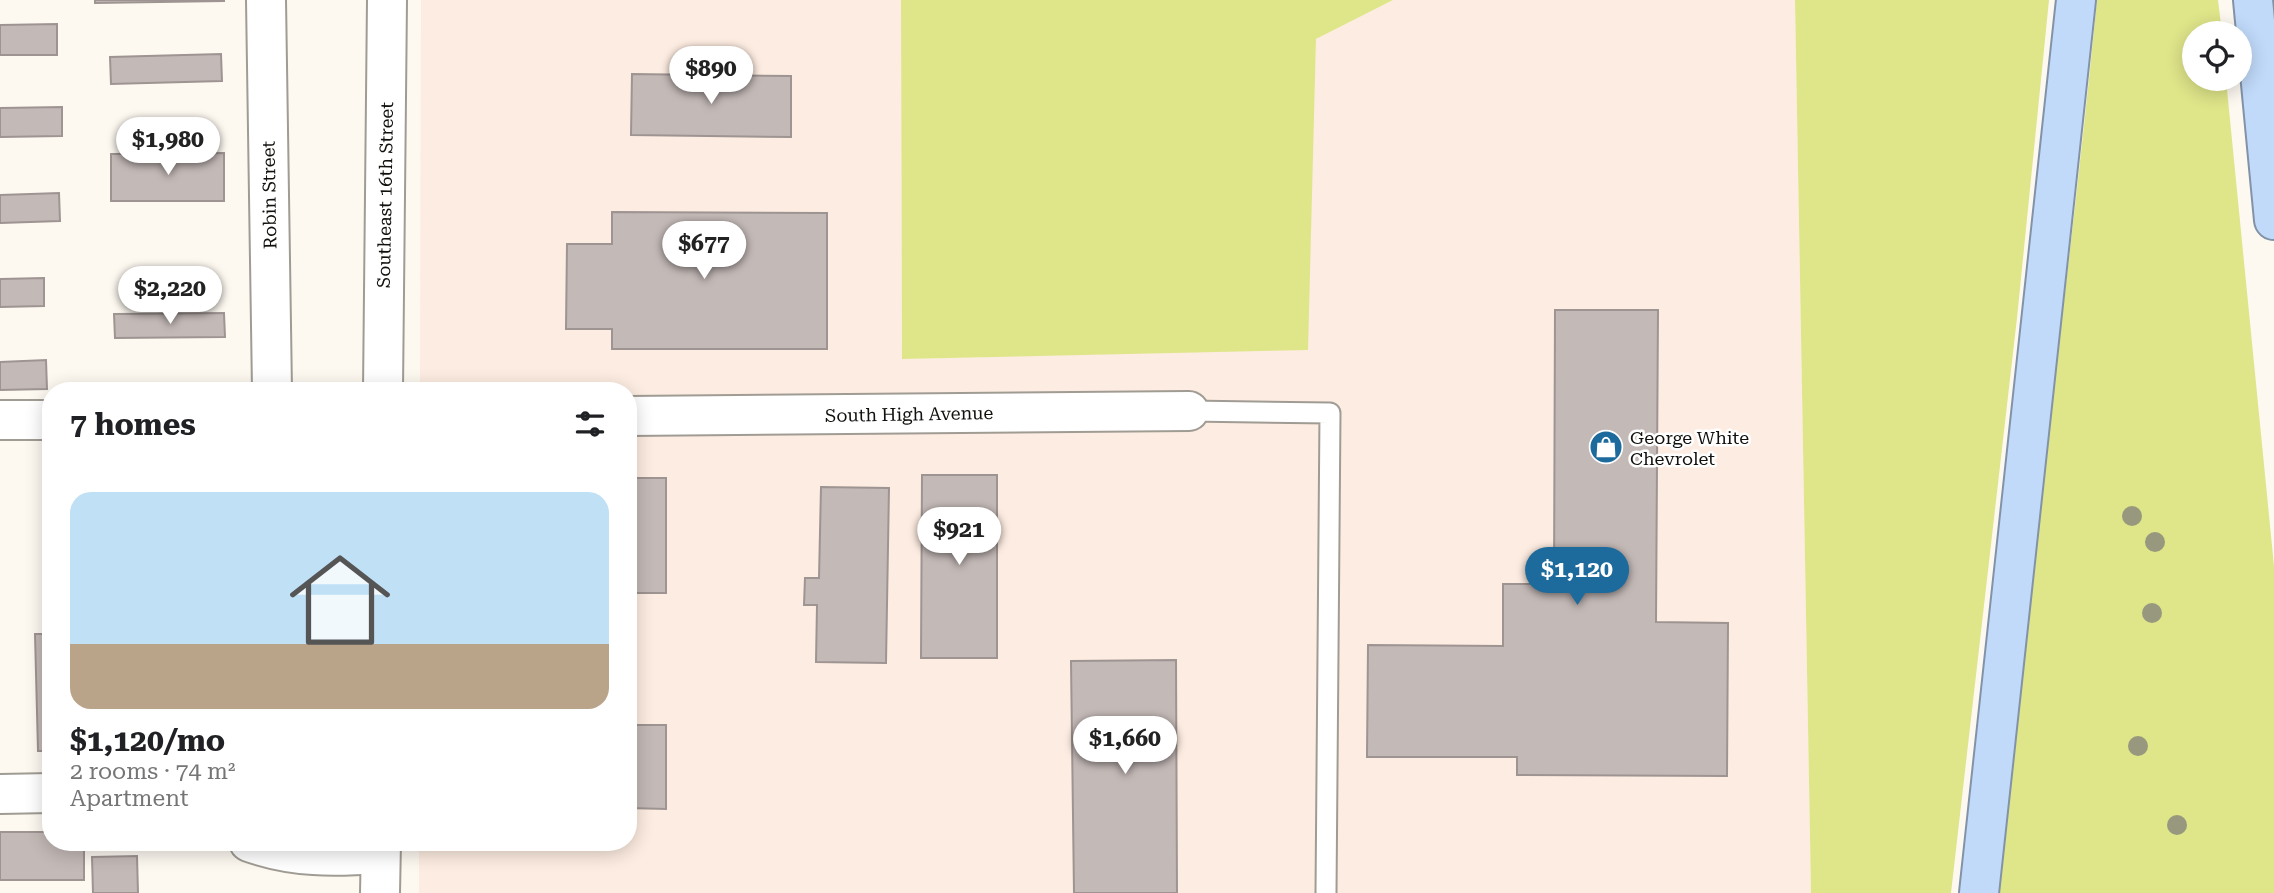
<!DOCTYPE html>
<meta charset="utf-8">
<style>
body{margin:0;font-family:"Roboto Serif",serif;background:#f6f6f6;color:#202124;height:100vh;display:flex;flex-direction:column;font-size:26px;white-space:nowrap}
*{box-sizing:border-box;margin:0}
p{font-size:23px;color:#757577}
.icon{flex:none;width:38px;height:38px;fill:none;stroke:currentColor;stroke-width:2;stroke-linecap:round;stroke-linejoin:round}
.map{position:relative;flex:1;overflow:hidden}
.sheet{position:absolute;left:42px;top:382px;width:595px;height:469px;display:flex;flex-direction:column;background:#fff;border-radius:28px;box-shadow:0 4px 18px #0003}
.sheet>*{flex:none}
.buttons{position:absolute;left:2182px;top:21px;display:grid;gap:14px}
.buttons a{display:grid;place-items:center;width:70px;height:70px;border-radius:50%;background:#fff;box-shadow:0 4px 18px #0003;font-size:35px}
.price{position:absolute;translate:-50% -60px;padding:0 16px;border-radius:24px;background:#fff;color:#222;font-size:23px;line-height:46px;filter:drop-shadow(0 2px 4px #0008)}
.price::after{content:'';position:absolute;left:50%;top:42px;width:21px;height:16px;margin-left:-10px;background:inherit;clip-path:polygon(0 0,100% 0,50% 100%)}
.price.selected{background:#1d6a9c;color:#fff}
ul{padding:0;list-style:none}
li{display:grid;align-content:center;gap:14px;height:371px;padding:0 28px}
li span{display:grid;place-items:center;height:217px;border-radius:21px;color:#555}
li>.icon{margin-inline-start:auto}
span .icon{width:126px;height:126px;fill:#fffc;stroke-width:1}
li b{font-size:30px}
h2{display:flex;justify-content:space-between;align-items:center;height:84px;padding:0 28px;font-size:30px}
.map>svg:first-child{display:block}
.commercial{fill:#fdece1}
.green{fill:#dfe589}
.building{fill:#c3b9b7;stroke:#9e9492;stroke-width:2}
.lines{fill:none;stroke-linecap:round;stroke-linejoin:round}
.lane-casing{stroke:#a09c94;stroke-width:23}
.street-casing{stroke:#a09c94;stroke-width:42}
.secondary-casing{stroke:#a09c94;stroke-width:42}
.highway-casing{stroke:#8393a7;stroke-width:42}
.lane{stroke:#fff;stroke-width:19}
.street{stroke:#fff;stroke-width:38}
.secondary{stroke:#fff;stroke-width:38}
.highway{stroke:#c1dafa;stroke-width:38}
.tree{fill:#98987e}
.labels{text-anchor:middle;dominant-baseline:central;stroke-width:5;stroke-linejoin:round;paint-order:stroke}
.street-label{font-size:18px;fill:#11100d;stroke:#fff}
.poi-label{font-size:18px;fill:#11100d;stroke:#fff;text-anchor:start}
</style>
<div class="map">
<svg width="2274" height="893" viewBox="0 0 2274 893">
<rect width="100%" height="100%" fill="#fdf9f1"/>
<path class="commercial" d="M421 0H901L902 359 1307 349 1316 39 1393 0H1795L1811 893H419V842H628V390H420Z"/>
<path class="green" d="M901 0H1393L1316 39 1308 350 902 359Z
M1795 0H2049L2017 318 1951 893H1811Z
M2097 0H2218L2222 33H2194V79H2226L2274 566V893H1996C2025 595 2068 298 2097 0Z"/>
<path class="building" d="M95 0H224V1L95 3Z
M57 24V55H0V25Z
M221 54 222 81 111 84 110 57Z
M632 74 791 76V137L631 135Z
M62 107V136L0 137V108Z
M224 153V201H111V154Z
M59 193 60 221 0 223V195Z
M612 212 827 213V349H612V329H566L567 244H612Z
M44 278V306L0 307V279Z
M1555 310H1658L1656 622 1728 623 1727 776 1517 775V757H1367L1368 645 1503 646V584H1554Z
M224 313 225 337 115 338 114 314Z
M46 360 47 389 0 390V362Z
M44 464H51V578L47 579Z
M922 475H997V658H921Z
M628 478H666V593H628Z
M821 487 889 488 886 663 816 662 817 605H804L805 578H819Z
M35 634H51V751H38Z
M1176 660 1177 893H1074L1071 661Z
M628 725H666V809L628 808Z
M0 832H51V842H84V880H0Z
M137 856 138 893H93L92 857Z"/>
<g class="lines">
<defs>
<path id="lane" d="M1189 411 1330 413 1326 893"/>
<path id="street" d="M266 0 272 390
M628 416 1189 411
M0 420H51
M0 794 51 793
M249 842C294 858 333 857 380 854"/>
<path id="secondary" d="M383 390 387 0
M380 893 381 842"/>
<path id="highway" d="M2253 0 2274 220
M1979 893 2076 0"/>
</defs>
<use href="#lane" class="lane-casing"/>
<use href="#street" class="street-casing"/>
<use href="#secondary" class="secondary-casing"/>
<use href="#highway" class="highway-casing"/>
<use href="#lane" class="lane"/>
<use href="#street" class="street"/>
<use href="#secondary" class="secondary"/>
<use href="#highway" class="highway"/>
</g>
<g class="tree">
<circle cx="2132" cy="516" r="10"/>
<circle cx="2155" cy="542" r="10"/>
<circle cx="2152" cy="613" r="10"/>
<circle cx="2138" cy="746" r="10"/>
<circle cx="2177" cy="825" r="10"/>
</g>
<defs>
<symbol id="shop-disc" viewBox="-11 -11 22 22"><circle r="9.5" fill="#1d6a9c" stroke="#fff"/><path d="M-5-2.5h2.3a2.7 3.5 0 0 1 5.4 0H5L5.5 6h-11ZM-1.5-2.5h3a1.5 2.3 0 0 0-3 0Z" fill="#fff"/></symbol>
</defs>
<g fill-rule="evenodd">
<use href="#shop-disc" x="1587" y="428" width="38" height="38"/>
</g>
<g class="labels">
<g class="street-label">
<text transform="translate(269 195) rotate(-91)">Robin Street</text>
<text transform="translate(385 195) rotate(-89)">Southeast 16th Street</text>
<text transform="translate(909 414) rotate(-1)">South High Avenue</text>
</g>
<g class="poi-label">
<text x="1630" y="437">George White<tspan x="1630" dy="21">Chevrolet</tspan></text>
</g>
</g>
</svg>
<div class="buttons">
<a><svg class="icon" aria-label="locate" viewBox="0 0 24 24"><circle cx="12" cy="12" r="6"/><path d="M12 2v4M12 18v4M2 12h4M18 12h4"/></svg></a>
</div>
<b class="price" style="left:711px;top:106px">$890</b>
<b class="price" style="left:168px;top:177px">$1,980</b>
<b class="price" style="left:704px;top:281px">$677</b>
<b class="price" style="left:170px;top:326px">$2,220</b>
<b class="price" style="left:959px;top:567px">$921</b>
<b class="price selected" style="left:1577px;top:607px">$1,120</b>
<b class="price" style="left:1125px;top:776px">$1,660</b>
<section class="sheet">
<h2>7 homes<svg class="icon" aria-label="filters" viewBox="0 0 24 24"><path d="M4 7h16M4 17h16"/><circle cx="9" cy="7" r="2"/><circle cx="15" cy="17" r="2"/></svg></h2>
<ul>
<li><span style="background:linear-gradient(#bfe0f5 70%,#b9a48a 0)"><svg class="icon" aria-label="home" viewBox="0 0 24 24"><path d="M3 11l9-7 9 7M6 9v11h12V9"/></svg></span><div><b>$1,120/mo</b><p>2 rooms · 74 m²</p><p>Apartment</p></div></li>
</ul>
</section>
</div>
